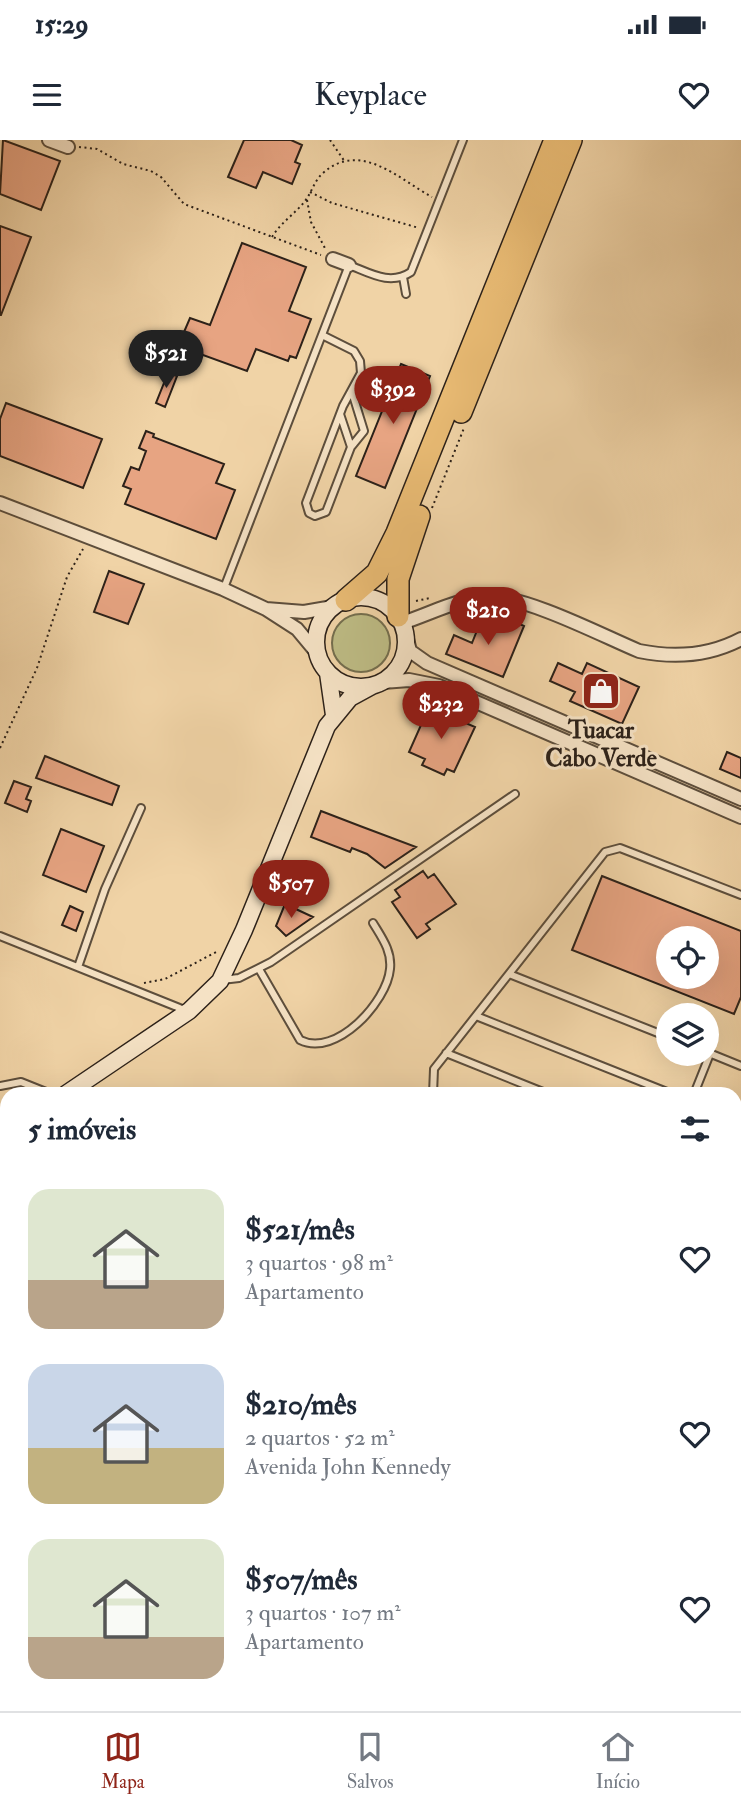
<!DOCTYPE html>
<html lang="pt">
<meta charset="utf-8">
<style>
body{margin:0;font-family:"IM FELL Double Pica",serif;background:#f6f6f7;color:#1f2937;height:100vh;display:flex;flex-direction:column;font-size:26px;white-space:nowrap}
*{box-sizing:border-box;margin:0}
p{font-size:23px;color:#747a83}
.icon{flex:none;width:38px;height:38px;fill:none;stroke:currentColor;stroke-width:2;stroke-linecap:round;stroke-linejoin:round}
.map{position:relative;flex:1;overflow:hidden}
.side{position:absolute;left:0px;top:947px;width:742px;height:625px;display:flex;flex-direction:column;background:#fff;border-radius:21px 21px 0 0;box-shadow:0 7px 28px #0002}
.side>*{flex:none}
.controls{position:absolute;left:656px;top:786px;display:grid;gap:14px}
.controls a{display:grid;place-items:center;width:63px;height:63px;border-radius:50%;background:#fff;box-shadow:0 7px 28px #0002;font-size:35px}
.price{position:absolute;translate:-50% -60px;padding:0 16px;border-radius:24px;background:#8f2418;color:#fff;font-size:23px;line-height:46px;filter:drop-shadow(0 2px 4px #0008)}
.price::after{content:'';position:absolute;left:50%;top:42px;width:21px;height:16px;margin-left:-10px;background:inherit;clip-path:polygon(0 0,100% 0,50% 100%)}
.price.selected{background:#222;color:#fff}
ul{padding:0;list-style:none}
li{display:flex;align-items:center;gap:21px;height:175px;padding:0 28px}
li span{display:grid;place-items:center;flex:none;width:196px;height:140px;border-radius:21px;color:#555}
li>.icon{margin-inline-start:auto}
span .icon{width:84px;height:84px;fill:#fffc;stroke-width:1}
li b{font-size:30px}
h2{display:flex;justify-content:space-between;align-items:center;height:84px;padding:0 28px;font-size:30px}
.status{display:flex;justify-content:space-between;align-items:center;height:49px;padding:0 35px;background:#fff;direction:ltr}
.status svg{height:19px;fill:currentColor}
header{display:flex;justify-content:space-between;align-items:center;height:91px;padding:0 28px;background:#fff;font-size:32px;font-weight:600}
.tabs{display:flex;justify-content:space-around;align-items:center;height:98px;border-top:2px solid #e0e1e3;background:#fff;font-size:19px;color:#747a83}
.tabs a{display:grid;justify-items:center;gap:4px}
.tabs .selected{color:#8f2418}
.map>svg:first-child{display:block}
.green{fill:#bdbb84;stroke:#746e4e;stroke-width:2}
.building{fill:#e7a482;stroke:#2c2119;stroke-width:2;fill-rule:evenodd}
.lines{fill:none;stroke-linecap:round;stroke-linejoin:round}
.lane-casing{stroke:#5d4e3c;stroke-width:10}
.street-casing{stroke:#5d4e3c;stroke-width:16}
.secondary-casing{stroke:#2c2119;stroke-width:19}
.highway-casing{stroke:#2c2119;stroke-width:24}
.path{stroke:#2c2119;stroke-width:2;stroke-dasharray:2 3.5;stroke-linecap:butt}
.lane{stroke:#f5e2c5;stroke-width:6}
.street{stroke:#f5e2c5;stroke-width:12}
.secondary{stroke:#f5e2c5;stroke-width:16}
.highway{stroke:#e8ba73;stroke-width:21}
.labels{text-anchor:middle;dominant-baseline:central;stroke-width:6;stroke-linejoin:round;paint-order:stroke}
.poi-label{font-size:24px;font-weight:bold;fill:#2c2119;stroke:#f5e2c5}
</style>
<div class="status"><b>15:29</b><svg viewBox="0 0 49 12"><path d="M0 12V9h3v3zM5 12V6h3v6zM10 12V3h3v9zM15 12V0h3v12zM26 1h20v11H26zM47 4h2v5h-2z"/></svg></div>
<header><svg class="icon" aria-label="menu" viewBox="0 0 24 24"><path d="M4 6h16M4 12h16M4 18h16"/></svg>Keyplace<svg class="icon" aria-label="heart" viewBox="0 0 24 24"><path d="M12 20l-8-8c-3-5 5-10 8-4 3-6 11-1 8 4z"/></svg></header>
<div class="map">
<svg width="741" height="1571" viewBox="0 0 741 1571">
<rect width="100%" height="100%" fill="#f0d3a6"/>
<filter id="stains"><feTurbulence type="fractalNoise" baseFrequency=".00286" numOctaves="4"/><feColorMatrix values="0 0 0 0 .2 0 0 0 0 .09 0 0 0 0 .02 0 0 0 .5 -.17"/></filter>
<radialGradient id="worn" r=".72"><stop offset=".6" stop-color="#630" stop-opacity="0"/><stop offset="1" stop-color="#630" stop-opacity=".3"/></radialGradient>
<path class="green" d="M332 503a29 29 0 1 1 58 0a29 29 0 1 1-58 0Z"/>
<path class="building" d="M3 0 60 21 41 70 0 54Z
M244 0H291L302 5 295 22 300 24 292 44 263 32 256 48 228 37Z
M0 86 31 97 1 175H0Z
M242 103 306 127 289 171 311 179 296 218 290 216 288 221 256 209 247 231 178 206 190 178 210 185Z
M401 224 430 236 385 348 356 336Z
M168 233 177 236 165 267 156 263Z
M6 263 102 299 83 348 0 316V279Z
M146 291 154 294 153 297 224 324 216 343 235 350 216 399 125 364 131 349 123 346 131 327 139 330 146 311 139 308Z
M109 431 144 444 128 484 94 472Z
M482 478 507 488 511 480 524 486 503 537 446 514 454 495 472 503Z
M558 523 582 534 587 523 639 547 622 584 570 561 575 552 550 541Z
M429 567 475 587 454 632 447 629 444 635 422 625 425 619 409 612Z
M727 612 741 618V638L720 629Z
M45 616 119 646 112 665 36 638Z
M14 641 31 647 26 659 31 661 27 672 5 663Z
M321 671 360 686 416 707 385 728 367 714 352 708 350 712 311 697Z
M61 689 104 706 86 752 43 735Z
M423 731 428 738 434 734 456 764 426 784 430 789 417 798 392 762 400 757 395 750Z
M602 736 741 791V857L734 874 572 810ZM668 798H707V836H668Z
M285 764 313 777 286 796 276 786Z
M70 766 83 772 76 791 62 785Z"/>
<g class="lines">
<defs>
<path id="lane" d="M403 137 406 154
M322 195 354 211 360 221 361 233 343 266 306 363 309 373 315 376 326 372 351 307 364 291 352 252
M340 274 351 307
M224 448 349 125C370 133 390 146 411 132L463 0
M0 796 187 871
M78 827 105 749 141 668
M259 829 300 900C336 918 387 862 390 829 392 811 382 798 373 783
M509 834 668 897
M222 840 239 838 271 822 515 654
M476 876 672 954
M446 913 548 954
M709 913 741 926
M0 946 21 942 51 954
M433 954 434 929 605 712 620 708 741 755
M694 954 710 914
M735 979 741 981
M735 1027 741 1030
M735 1098 741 1100
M735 1167 741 1169
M735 1197 741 1200
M0 1238 7 1236
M0 1298 7 1292
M213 1564 216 1571
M306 1564 310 1571
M629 1564 633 1571
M355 1570 365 1564
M318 1571 328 1564
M456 1571 458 1564"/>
<path id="street" d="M49 0 68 7
M333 119 349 125
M0 363 223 449 266 469
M402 483C430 474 461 457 491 457 530 458 601 495 639 511 674 518 709 516 741 499
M406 495 410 511 427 523 741 659
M317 513 297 489 266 469 304 472 333 467
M383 542 409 540 439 546 741 677"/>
<path id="secondary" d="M316 502a45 45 0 1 1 90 0a45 45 0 1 1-90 0Z
M328 533 334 575
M66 954 189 871 220 841 244 790 327 586 350 558 372 546
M0 1128 7 1133
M0 1342 7 1337"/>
<path id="highway" d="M461 272 571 0
M346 460 377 433 397 393 555 0
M398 476V439L419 376"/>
</defs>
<use href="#lane" class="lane-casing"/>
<use href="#street" class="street-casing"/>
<use href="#secondary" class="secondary-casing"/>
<use href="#highway" class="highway-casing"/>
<path class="path" d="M330 0 345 22
M79 7 97 9 123 24 151 31 161 37 184 64 321 115
M310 52 332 63 419 88
M307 60 311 82 326 110
M272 97C281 82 295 74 305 61 312 52 314 41 323 33 360 0 399 39 432 57
M432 368 464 288
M416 461 430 458
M0 608 37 528 67 437 83 409
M144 843 165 839 218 811"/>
<use href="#lane" class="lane"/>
<use href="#street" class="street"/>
<use href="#secondary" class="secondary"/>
<use href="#highway" class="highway"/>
</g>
<defs>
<symbol id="shop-square" viewBox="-11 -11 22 22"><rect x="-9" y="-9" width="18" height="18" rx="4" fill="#8f2418" stroke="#f5e2c5"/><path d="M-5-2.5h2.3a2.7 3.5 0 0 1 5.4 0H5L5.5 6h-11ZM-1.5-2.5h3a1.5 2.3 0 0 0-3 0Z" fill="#fff"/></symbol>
</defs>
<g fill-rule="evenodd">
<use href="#shop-square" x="579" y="529" width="44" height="44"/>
</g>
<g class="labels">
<g class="poi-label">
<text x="601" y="590">Tuacar<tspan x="601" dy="28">Cabo Verde</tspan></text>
</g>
</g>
<rect width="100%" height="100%" filter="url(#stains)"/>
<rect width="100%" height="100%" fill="url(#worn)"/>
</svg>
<div class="controls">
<a><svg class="icon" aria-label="locate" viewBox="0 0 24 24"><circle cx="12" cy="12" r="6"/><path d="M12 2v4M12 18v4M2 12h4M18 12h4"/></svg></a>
<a><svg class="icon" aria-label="layers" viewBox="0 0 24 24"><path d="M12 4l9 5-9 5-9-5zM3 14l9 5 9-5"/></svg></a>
</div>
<b class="price selected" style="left:166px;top:250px">$521</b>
<b class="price" style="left:393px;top:286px">$392</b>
<b class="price" style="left:488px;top:507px">$210</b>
<b class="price" style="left:441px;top:601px">$232</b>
<b class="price" style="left:291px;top:780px">$507</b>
<section class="side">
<h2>5 imóveis<svg class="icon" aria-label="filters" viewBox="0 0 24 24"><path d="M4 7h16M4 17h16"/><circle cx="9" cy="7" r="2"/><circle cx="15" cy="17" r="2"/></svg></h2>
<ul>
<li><span style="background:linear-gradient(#dfe7d0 65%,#b9a48a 0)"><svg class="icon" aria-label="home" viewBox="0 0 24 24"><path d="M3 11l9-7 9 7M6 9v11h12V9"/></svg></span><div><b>$521/mês</b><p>3 quartos · 98 m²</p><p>Apartamento</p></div><svg class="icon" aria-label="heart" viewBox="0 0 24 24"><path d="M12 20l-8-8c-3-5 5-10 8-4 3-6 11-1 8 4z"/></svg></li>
<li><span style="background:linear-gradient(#c9d6e8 60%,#c2b280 0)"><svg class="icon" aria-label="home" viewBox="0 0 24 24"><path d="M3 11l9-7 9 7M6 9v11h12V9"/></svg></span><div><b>$210/mês</b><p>2 quartos · 52 m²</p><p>Avenida John Kennedy</p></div><svg class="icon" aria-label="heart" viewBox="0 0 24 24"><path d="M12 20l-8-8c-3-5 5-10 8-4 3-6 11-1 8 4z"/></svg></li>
<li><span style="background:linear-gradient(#dfe7d0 70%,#b9a48a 0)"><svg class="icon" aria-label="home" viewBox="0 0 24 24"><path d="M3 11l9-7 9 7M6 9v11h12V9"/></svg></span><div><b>$507/mês</b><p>3 quartos · 107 m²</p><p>Apartamento</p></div><svg class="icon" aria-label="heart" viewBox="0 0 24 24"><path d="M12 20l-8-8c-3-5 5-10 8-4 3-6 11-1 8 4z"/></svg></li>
</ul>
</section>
</div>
<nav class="tabs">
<a class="selected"><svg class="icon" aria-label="map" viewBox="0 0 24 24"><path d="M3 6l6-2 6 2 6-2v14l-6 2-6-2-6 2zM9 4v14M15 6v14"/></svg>Mapa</a>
<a><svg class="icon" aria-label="saved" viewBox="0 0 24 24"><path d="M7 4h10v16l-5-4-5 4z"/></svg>Salvos</a>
<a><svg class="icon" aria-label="home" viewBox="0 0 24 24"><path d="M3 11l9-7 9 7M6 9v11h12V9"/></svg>Início</a>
</nav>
